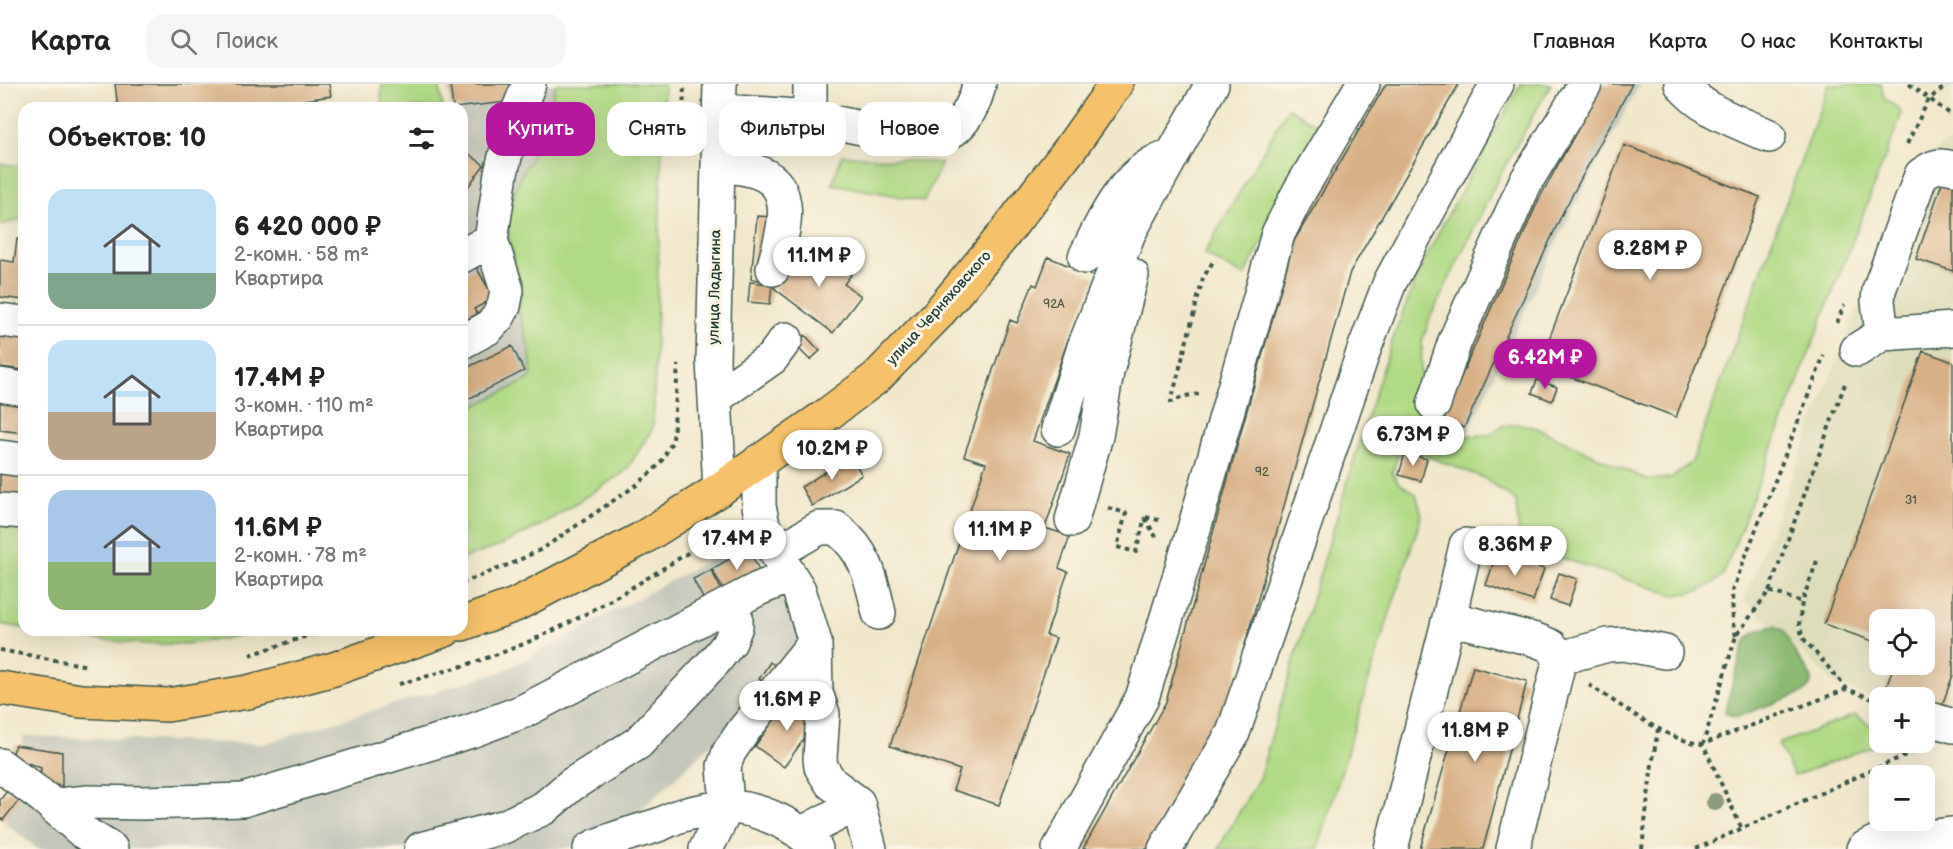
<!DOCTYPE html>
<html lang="ru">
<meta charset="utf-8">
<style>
body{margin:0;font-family:"Balsamiq Sans",sans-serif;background:#f6f6f6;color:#222;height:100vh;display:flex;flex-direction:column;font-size:22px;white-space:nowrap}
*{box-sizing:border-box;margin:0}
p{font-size:20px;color:#767676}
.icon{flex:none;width:33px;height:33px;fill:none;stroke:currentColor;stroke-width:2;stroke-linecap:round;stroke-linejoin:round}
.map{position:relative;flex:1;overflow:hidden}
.drawer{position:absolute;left:18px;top:18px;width:450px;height:534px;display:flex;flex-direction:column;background:#fff;border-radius:18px;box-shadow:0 6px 24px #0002}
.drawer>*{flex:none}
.hud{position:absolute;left:486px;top:18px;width:570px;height:54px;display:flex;gap:12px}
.controls{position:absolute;left:1869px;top:525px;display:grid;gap:12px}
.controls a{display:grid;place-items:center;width:66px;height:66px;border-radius:12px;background:#fff;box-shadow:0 6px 24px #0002;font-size:30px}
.price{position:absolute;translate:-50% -51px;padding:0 14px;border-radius:21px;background:#fff;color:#222;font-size:20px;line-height:39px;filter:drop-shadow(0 2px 3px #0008)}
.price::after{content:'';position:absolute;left:50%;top:36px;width:18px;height:14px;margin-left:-9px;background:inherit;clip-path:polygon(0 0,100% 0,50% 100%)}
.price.selected{background:#b5179e;color:#fff}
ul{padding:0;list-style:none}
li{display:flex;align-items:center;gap:18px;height:150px;padding:0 30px}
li+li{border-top:2px solid #e0e0e0}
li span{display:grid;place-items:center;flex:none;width:168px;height:120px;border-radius:18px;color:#555}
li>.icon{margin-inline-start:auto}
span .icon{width:72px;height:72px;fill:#fffc;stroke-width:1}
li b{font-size:26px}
h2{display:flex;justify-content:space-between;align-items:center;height:72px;padding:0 30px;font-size:26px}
.chip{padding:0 21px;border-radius:18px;background:#fff;box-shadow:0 6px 24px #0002;font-size:21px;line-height:54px}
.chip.selected{background:#b5179e;color:#fff}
header{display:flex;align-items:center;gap:36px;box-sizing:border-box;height:84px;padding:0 30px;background:#fff;border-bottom:2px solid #e0e0e0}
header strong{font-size:28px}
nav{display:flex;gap:33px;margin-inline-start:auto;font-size:21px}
.search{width:420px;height:54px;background:#f6f6f6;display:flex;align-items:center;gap:15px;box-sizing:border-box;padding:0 21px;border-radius:18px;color:#767676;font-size:22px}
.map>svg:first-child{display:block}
.built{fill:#deddbb;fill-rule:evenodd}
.industrial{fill:#c3c6b9}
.green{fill:#b0da85;stroke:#688c5c;stroke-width:1.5}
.forest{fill:#8cba72;stroke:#567c53;stroke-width:1.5}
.building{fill:#d8b086}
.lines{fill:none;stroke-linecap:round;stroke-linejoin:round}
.minor-casing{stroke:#3e574b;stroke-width:36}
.major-casing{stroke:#3e574b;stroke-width:36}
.path{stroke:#3e574b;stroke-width:4;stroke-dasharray:4.5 4.5;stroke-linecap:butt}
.minor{stroke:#fff;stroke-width:33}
.major{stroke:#f5c16b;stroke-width:33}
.tree{fill:#8d9b81}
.labels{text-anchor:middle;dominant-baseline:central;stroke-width:6;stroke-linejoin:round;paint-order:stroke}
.number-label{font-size:12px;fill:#4d5a48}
.street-label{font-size:15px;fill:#1f3d34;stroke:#fcf5e5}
</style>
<header>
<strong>Карта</strong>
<div class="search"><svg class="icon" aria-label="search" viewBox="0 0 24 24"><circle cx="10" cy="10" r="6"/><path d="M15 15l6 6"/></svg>Поиск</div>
<nav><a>Главная</a><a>Карта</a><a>О нас</a><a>Контакты</a></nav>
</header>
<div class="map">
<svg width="1953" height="765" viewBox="0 0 1953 765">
<rect width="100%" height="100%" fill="#fcf5e5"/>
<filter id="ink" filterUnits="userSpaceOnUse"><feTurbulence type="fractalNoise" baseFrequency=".0167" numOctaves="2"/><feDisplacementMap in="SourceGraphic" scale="12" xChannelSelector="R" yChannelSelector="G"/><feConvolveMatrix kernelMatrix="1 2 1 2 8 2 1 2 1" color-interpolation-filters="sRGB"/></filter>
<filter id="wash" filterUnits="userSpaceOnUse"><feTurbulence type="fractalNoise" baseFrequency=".008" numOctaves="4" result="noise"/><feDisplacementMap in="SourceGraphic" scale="24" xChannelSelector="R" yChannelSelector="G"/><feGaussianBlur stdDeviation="1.35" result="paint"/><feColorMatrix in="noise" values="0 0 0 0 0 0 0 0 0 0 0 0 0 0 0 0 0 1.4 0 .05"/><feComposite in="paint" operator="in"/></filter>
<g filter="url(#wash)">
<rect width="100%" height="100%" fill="#f1e8cc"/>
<path class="built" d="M1953 57V641L1924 614H1880L1879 615 1837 601 1744 516 1910 89 1943 61ZM1880 536H1924V580H1880Z"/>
<path class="industrial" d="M448 0H581L576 332 462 386V24H451Z
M1594 0H1640L1570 130 1467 350 1437 336 1530 104Z
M746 456 805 555 771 604 615 750 563 765H38L5 739 24 652 262 660 503 587Z"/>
<path class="green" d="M382 0H439L443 24H381Z
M556 0H664L653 344 626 387 543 440 499 462 462 475V328L528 296 532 291 530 267 519 228 520 199 508 151 511 121 519 95 542 53Z
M1521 0H1551L1498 95 1429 236 1422 258 1420 319 1422 328 1428 339 1457 352 1489 351 1502 342 1520 340 1537 344 1647 396 1671 394 1692 378 1829 0H1881L1884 14 1900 26 1901 32 1723 491C1706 506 1696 509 1674 511L1531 464 1519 453 1516 417 1484 394 1405 364 1399 369 1392 389 1398 398 1416 410 1422 431 1380 559 1318 765H1218L1259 694 1362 349 1395 248 1419 188 1444 138Z
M1288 24 1324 45 1244 192 1204 170Z
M842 71 942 79 924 117 832 100Z
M0 80 24 82V135L0 141Z
M0 438 24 439V544L0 540Z
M35 546H256C184 571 108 558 35 546Z
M1855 631 1879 646 1880 658 1882 659 1794 692 1778 660Z"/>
<path class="forest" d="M1775 542 1784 547 1792 564 1812 594 1811 600 1806 607 1799 610 1736 633 1725 629 1726 622 1744 560C1752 547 1761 544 1775 542Z"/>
<g id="blocks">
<path class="building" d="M115 0H329L331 12 250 24H118Z
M450 0H515L517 17 453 24Z
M1386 0H1459L1350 188 1222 642 1151 765H1083L1166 618 1294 157Z
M1603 0H1632L1563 128 1464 344 1443 334 1539 115Z
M1624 61 1760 113 1676 333 1539 281Z
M462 65 484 81 462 111Z
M1945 90 1953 93V187L1916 175Z
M757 132 773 133 766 197 751 195Z
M17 155 24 156V216L0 213V176L14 178Z
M809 158 851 191 844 200 861 212 833 249 774 204Z
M1048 173 1096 193 1068 256 1033 357 1070 370 1045 444 1070 452 1059 484 1068 488 1046 551 1056 554 999 721 953 706 960 686 890 662 986 379 964 372 1010 236 1017 239 1033 200 1037 202Z
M476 183 494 214 474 225 477 230 462 238V191Z
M750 198 772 200 770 220 748 218Z
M0 247 24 251V286L0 283Z
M805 251 820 267 810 276 795 261Z
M512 262 524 287 462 318V286Z
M1923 267 1953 278V591L1941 624 1924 618V614H1913L1886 604 1894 580H1924V536H1880L1878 559 1824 540Z
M1537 296 1557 303 1552 317 1532 309Z
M0 316 24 318V349L0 346Z
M1405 369 1427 375 1421 397 1399 391Z
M851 372 862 391 812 422 801 403Z
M0 382 24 385V414L0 411Z
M748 464 761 490 726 510 712 485Z
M1497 469 1544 485 1533 517 1486 501Z
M711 486 724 511 706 520 693 495Z
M1559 489 1577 495 1568 522 1550 516Z
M770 578 782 586 770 602 759 595Z
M1473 583 1527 597 1483 765H1420Z
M790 614 819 634 784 683 755 662Z
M15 661 62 668V702L40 698 41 684 12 673Z
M8 706 20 715 3 736 0 734V716Z"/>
</g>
</g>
<g filter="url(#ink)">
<use href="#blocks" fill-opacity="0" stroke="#3e574b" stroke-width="1.5"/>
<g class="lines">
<defs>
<path id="minor" d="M720 0 713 277 720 405
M1681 0C1702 27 1739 38 1769 52
M720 27C750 29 781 30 812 34 842 39 922 61 948 49 964 42 976 17 979 0
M810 34V0
M718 81C732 83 747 83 760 89 800 105 781 155 773 185
M462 172 491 156
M1085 173C1105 133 1126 83 1173 71
M0 236 24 239
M1882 250 1878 217 1879 206 1921 91C1933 82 1939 80 1953 84
M462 258 488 244 498 233 504 222 507 206 491 156 501 89 514 37 529 0
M1857 266 1882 250 1953 245
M0 301 24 305
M715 314 772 274 786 255
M1434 320 1455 257 1525 99 1585 0
M1058 345 1084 263 1129 149 1212 0
M0 373 24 376
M759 377V422L763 441 776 469 799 506 815 558 816 609 823 630 820 674 821 683 831 699 858 719 870 765
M0 426 24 428
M1072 436 1096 352 1107 288 1132 191
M776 469 819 444H836C866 467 871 493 879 529
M1449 534 1466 461
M1924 633 1953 642
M0 681 43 713 83 748 111 765
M58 726 67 720 89 718 142 719 243 716 471 647 524 627 758 505 790 492
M801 750 858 719
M421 765 503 743 544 724 571 701 638 659 714 578 730 558 736 542V533L732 519
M590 765C610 754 633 749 655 742 662 740 669 736 676 733 689 729 713 724 726 723 754 722 801 742 816 765
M706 765 727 723 724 682 729 668 744 646 815 558
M1059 765 1142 614 1194 445 1278 150 1299 108 1363 0
M1165 765 1233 649 1365 263 1390 198 1497 0
M1391 765 1449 534 1536 556 1551 562 1560 574
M1513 765 1560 574 1608 561 1624 560 1665 568
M1863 765 1874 759 1953 750"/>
<path id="major" d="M462 540 515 521 641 455 720 405 828 330 877 293 937 231 1002 153 1070 65 1116 0
M0 604 81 617 167 621 248 608 334 585 445 546"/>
</defs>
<use href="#minor" class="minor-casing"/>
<use href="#major" class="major-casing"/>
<path class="path" d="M1909 0 1953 32
M683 36 684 0
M1907 60 1929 15 1948 0
M1837 239 1844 221
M1199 310 1185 312 1171 318 1203 194 1214 176
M1108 424 1126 429 1117 463 1136 468 1145 433
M1146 433 1162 437
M1145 434 1156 453
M1817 477 1802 518 1799 541 1803 554 1847 605 1880 618
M462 499 515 478 542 465 638 400 660 380 673 356 678 281
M1769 507 1846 297
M1736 552 1733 540 1732 507 1824 271
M0 566 88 582
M250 571 325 546
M399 600C447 587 494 574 539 553 606 523 667 481 730 443
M1589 601C1620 620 1668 658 1703 660L1847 605
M1741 743 1703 660 1736 552 1769 507 1802 518
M1642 765 1651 687 1658 645
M1696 765 1917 666"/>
<use href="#minor" class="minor"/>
<use href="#major" class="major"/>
</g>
<circle class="tree" cx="1715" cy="718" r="9"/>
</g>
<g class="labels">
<g class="number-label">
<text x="1054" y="220">92А</text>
<text x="1262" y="388">92</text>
<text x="1911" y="416">31</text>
</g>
<g class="street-label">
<text transform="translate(715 203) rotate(-89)">улица Ладыгина</text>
<text transform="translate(939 224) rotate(-48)">улица Черняховского</text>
</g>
</g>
</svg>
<div class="controls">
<a><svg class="icon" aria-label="locate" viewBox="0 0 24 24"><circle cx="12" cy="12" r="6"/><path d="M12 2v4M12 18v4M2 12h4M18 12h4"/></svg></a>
<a>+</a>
<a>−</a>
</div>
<b class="price" style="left:1650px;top:197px">8.28M ₽</b>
<b class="price" style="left:819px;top:204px">11.1M ₽</b>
<b class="price selected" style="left:1545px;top:306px">6.42M ₽</b>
<b class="price" style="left:1413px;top:383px">6.73M ₽</b>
<b class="price" style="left:832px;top:397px">10.2M ₽</b>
<b class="price" style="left:1000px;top:478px">11.1M ₽</b>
<b class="price" style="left:737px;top:487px">17.4M ₽</b>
<b class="price" style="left:1515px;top:493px">8.36M ₽</b>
<b class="price" style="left:787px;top:648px">11.6M ₽</b>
<b class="price" style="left:1475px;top:679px">11.8M ₽</b>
<div class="hud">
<a class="chip selected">Купить</a>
<a class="chip">Снять</a>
<a class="chip">Фильтры</a>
<a class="chip">Новое</a>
</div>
<section class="drawer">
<h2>Объектов: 10<svg class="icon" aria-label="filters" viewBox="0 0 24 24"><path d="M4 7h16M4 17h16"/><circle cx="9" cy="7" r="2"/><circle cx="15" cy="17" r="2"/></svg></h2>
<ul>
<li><span style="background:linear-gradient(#bfe0f5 70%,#7fa58c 0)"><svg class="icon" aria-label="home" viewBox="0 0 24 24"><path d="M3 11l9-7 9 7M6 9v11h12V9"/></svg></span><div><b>6 420 000 ₽</b><p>2-комн. · 58 m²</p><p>Квартира</p></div></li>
<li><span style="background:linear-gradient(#bfe0f5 60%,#b9a48a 0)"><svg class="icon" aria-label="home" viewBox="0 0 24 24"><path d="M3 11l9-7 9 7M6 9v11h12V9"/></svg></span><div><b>17.4M ₽</b><p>3-комн. · 110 m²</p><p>Квартира</p></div></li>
<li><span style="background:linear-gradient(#a9c7e8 60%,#8fb573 0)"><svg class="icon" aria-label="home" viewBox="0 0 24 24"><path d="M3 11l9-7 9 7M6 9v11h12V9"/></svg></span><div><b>11.6M ₽</b><p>2-комн. · 78 m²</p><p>Квартира</p></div></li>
</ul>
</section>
</div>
